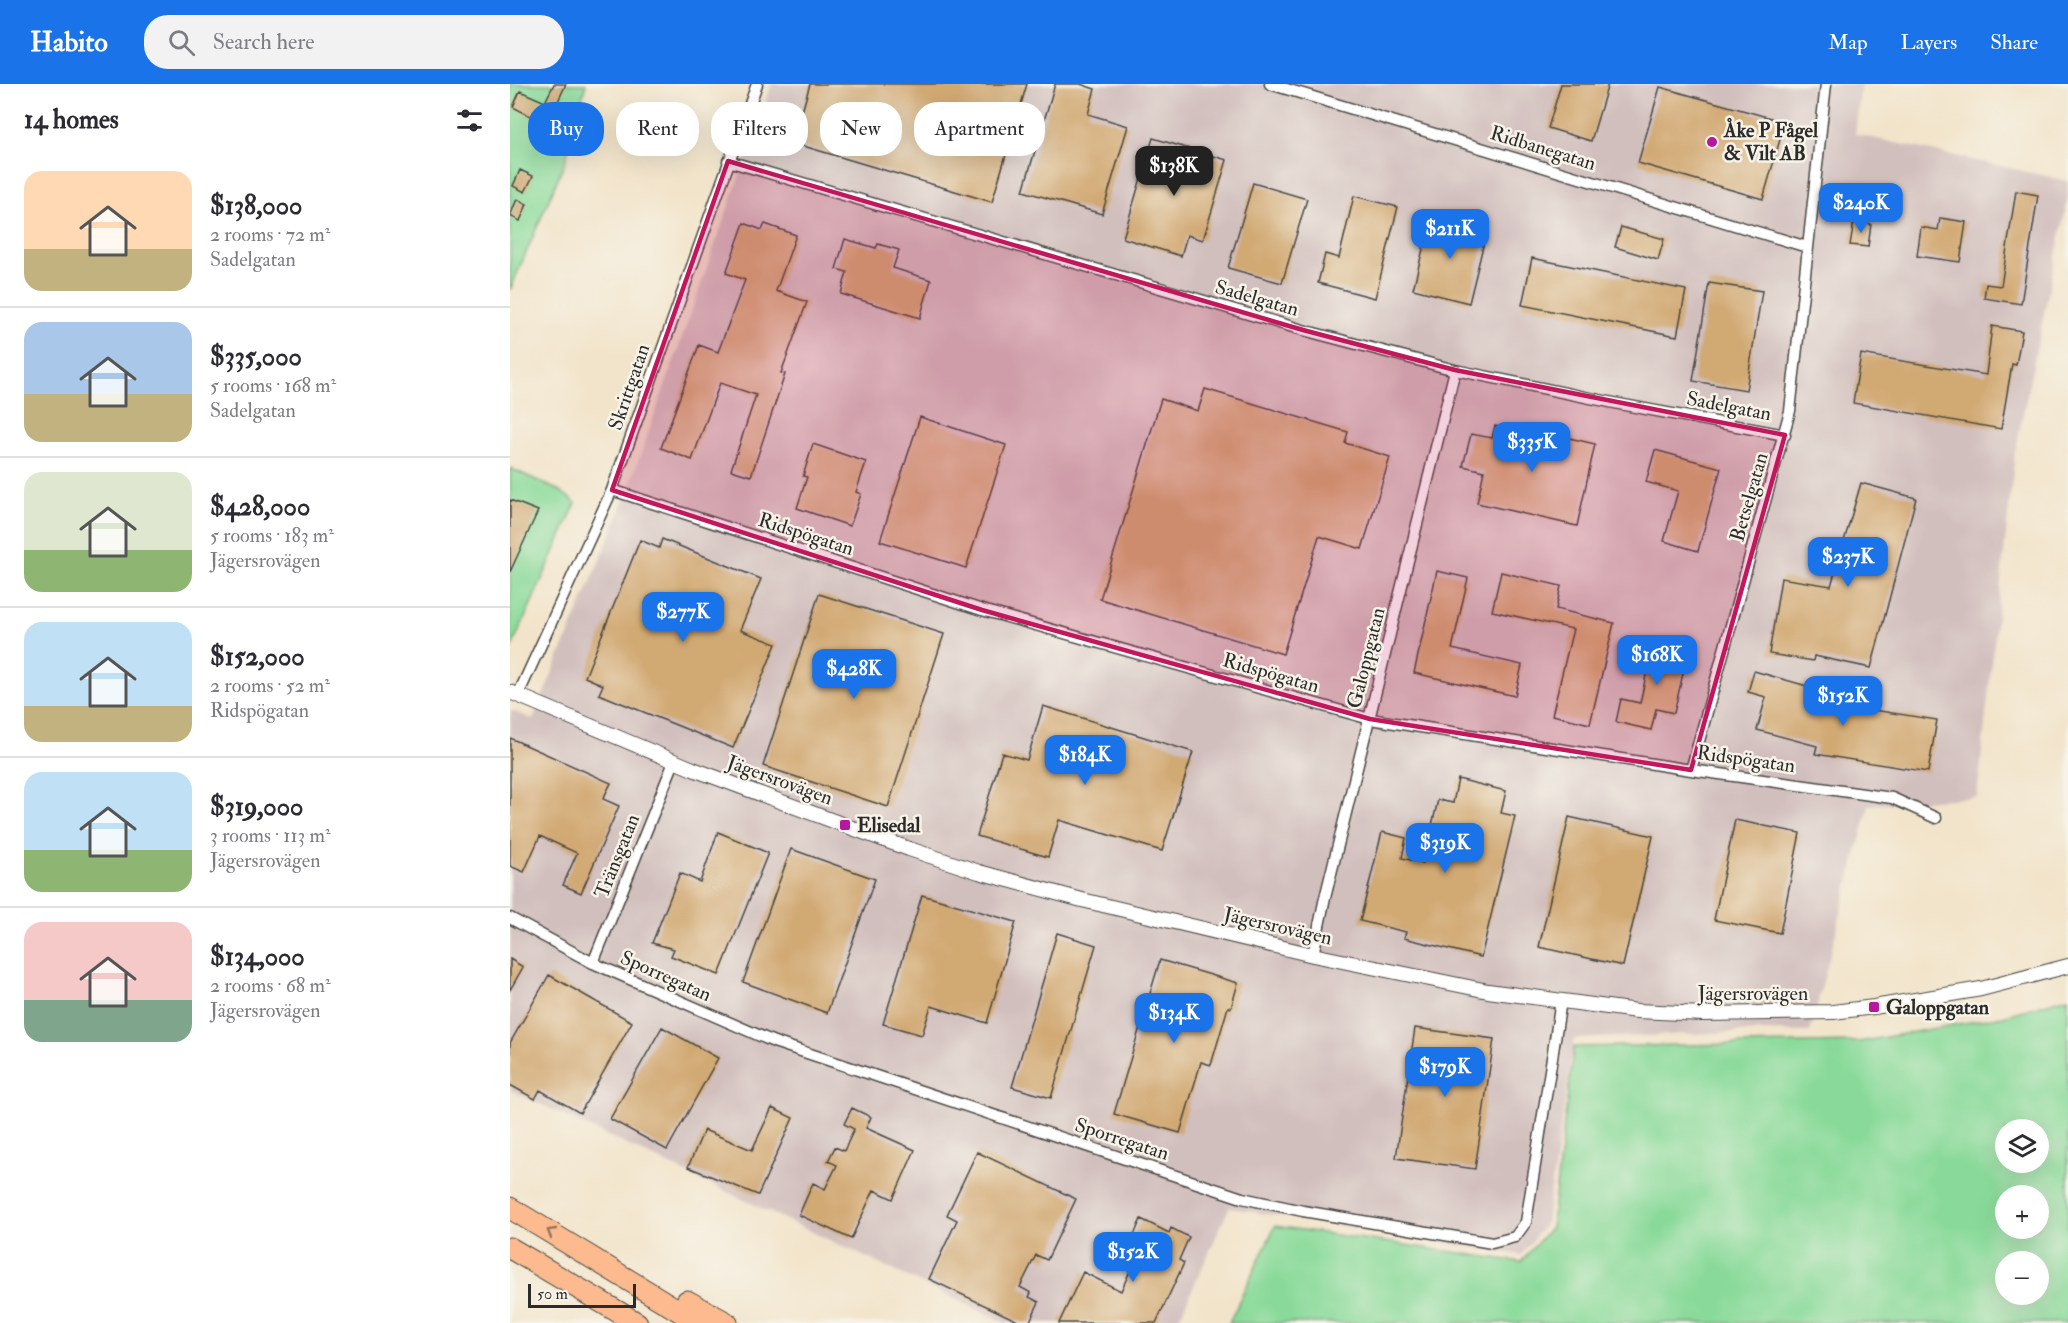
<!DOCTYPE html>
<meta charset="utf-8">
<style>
body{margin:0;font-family:"IM FELL Double Pica",serif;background:#f2f2f3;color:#2b2b33;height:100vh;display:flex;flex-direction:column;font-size:22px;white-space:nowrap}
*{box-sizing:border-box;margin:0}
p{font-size:20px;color:#7c7c81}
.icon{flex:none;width:33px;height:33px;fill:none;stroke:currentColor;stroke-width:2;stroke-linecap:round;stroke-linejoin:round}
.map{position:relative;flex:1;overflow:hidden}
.drawer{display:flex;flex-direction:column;background:#fff;width:510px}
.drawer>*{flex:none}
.guide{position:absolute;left:18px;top:18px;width:570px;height:54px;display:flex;gap:12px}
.fabs{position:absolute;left:1485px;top:1035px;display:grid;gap:12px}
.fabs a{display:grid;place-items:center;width:54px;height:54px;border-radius:50%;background:#fff;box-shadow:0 6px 24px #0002;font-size:30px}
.scale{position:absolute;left:18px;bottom:15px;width:108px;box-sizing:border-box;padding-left:6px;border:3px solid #2b2b2b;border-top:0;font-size:16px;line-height:21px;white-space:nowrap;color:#2b2b2b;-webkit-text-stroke:4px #f7f3e8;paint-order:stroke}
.price{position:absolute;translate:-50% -51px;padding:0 14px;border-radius:12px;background:#1a73e8;color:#fff;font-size:20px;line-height:39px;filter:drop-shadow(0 2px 3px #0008)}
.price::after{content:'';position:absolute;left:50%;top:36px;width:18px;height:14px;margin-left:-9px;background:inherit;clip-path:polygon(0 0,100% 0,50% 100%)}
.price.active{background:#222;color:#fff}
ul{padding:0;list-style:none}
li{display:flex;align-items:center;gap:18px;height:150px;padding:0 24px}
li+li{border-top:2px solid #e1e1e2}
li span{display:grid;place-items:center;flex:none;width:168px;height:120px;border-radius:18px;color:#555}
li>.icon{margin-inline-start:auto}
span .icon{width:72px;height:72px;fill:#fffc;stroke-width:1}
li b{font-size:26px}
h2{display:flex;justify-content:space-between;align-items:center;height:72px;padding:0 24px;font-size:26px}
.chip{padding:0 21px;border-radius:24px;background:#fff;box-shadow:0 6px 24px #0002;font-size:21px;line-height:54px}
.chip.active{background:#1a73e8;color:#fff}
header{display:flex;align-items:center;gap:36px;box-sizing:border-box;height:84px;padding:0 30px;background:#1a73e8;color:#fff}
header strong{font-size:28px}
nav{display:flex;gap:33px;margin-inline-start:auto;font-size:21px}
.search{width:420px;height:54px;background:#f2f2f3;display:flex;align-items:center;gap:15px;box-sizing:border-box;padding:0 21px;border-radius:24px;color:#7c7c81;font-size:22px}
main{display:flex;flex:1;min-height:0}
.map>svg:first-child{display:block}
.industrial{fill:#d1bfbd}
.green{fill:#89da9a;stroke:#5a8262;stroke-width:1.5;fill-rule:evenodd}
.building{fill:#d1a973}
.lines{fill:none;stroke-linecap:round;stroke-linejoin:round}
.minor-casing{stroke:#494743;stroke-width:13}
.tertiary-casing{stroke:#494743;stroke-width:16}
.motorway-casing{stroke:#494743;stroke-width:23}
.minor{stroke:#fff;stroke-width:10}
.tertiary{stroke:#fff;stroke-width:14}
.motorway{stroke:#fcba8e;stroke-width:21}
.oneway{stroke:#94725c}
.marked{fill:#c2185b;fill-opacity:0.2;stroke:#c2185b;stroke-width:4.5;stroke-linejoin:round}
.poi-dot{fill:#b5179e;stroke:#f7f3e8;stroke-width:2}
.labels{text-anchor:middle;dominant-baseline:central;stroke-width:5;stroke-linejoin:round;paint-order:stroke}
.poi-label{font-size:20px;font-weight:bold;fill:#2b2b2b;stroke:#f7f3e8;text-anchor:start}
.street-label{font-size:20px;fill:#2b2b2b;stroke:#f7f3e8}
</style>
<header>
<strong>Habito</strong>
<div class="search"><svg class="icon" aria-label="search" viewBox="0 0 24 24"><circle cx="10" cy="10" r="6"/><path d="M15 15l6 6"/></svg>Search here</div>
<nav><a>Map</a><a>Layers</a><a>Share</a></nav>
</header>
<main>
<section class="drawer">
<h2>14 homes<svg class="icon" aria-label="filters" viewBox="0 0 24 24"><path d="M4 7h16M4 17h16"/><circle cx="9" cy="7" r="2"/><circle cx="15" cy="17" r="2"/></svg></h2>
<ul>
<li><span style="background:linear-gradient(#ffd9b3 65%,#c2b280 0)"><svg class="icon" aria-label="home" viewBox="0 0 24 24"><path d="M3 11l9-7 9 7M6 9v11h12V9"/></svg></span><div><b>$138,000</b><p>2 rooms · 72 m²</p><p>Sadelgatan</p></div></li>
<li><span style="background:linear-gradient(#a9c7e8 60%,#c2b280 0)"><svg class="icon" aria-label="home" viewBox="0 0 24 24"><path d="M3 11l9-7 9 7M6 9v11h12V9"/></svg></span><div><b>$335,000</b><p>5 rooms · 168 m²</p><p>Sadelgatan</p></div></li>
<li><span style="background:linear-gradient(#dfe7d0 65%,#8fb573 0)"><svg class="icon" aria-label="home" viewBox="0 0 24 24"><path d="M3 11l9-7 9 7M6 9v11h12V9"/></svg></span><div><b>$428,000</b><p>5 rooms · 183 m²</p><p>Jägersrovägen</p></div></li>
<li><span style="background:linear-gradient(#bfe0f5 70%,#c2b280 0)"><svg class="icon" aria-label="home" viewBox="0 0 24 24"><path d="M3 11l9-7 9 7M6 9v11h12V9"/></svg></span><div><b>$152,000</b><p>2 rooms · 52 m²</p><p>Ridspögatan</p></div></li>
<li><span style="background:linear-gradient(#bfe0f5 65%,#8fb573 0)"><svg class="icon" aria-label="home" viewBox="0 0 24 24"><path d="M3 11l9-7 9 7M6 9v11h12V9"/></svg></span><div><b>$319,000</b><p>3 rooms · 113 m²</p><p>Jägersrovägen</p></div></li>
<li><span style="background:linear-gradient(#f6c9c9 65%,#7fa58c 0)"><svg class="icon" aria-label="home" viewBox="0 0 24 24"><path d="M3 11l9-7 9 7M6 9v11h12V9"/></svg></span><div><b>$134,000</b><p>2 rooms · 68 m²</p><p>Jägersrovägen</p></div></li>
</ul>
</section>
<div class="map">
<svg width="1558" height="1239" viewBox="0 0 1558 1239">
<rect width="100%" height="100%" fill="#f7f3e8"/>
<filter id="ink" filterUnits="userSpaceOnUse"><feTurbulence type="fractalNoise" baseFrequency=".0167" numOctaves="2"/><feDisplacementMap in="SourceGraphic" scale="12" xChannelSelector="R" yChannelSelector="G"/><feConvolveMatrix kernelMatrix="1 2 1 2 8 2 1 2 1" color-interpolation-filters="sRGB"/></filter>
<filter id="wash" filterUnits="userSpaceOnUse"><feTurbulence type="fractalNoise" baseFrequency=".008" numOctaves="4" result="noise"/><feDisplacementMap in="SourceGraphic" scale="24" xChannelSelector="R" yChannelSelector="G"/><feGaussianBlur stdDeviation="1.35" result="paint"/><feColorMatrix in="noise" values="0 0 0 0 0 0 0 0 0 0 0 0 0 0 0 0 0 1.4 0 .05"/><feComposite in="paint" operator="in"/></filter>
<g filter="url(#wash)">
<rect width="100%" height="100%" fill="#f2e4ca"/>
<path class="industrial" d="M262 0H1351L1345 50 1558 97V114L1505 368 1467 713 1359 721 1300 948 1251 947 1064 955 1036 1139 1011 1171 719 1124 667 1239H496L0 1006V626L23 635 109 431Z"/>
<path class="green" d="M0 0H76L55 78 0 206Z
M0 384 50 407 66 419 0 567Z
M1558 913V1239H719L765 1142 1011 1178 1041 1143 1064 963 1349 958 1493 932ZM1496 1046H1528V1078H1496ZM1496 1112H1528V1144H1496ZM1496 1178H1528V1210H1496Z"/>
<g id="blocks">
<path class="building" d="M44 0H56L37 41 3 23 10 7 35 18Z
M300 0H517L482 118 283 59Z
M545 0H570L585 5 578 30 618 42 592 130 513 107Z
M1051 0H1098L1081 57 1038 44Z
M1150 3 1275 38 1253 115 1128 79Z
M643 54 717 76 693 156 677 151 671 172 613 154Z
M10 86 23 92 15 108 3 102Z
M743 99 797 115 772 199 718 184Z
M1506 107 1528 111 1511 220 1474 214 1476 200 1491 202Z
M844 112 888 123 865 214 808 199 815 170 829 174Z
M7 115 17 120 10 137 0 132Z
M921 133 977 146 959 219 903 205Z
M1430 134 1456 138 1450 178 1407 172 1411 143 1428 146Z
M1344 137 1361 140 1358 163 1340 161Z
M234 139 252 146 255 140 286 151 266 207 297 218 271 289 275 290 241 392 221 386 246 311 210 299 182 376 151 364 189 261 208 268 235 196 216 189Z
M1111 143 1154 155 1148 176 1105 163Z
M335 155 366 164 368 160 389 166 383 184 421 196 410 234 331 210 337 188 326 185Z
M1022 174 1176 206 1167 252 1012 221Z
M1199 199 1252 207 1236 306 1183 297Z
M1482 242 1512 247 1506 281 1502 280 1491 345 1343 319 1351 270 1476 291Z
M695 305 838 348 835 359 880 373 852 465 809 452 773 570 590 515 651 315 688 327Z
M410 333 496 361 456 484 370 457Z
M985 342 1041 355 1042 350 1085 360 1067 442 967 419 974 387 953 382 961 350 982 354Z
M303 360 356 378 346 408 351 410 340 442 287 424 297 393 293 392Z
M1145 366 1211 384 1188 467 1154 457 1168 407 1136 398Z
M1351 399 1406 414 1361 584 1304 572 1303 577 1259 570 1271 494 1321 502Z
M0 416 28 427 0 488Z
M152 455 251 495 230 546 266 560 223 664 89 610 93 601 75 593 130 456 149 464Z
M927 487 958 494 942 565 1012 581 1005 612 904 589Z
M991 488 1051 502 1046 525 1104 539 1080 640 1042 631 1063 545 982 527Z
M309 510 434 550 378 723 253 682Z
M1144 555 1179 563 1164 629 1146 625 1141 646 1106 638 1111 615 1130 619Z
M1244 587 1304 604 1300 616 1427 636 1418 688 1305 670 1307 662 1247 646 1256 613 1238 608Z
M533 622 683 668 652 767 549 736 538 773 467 752 492 669 517 676Z
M0 654 101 699 93 715 109 722 71 809 53 801 67 769 30 752 14 788 0 782Z
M948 695 996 707 991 729 1005 732 971 873 894 854 896 848 850 837 872 748 896 754 892 774 913 779 928 716 943 719Z
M1059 733 1143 752 1113 882 1029 863Z
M1225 736 1290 749 1270 849 1204 836Z
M208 748 258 769 209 891 161 872 164 865 142 859 170 789 190 798Z
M281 765 365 795 317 929 233 898Z
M412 811 506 838 477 939 421 922 412 951 373 940Z
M547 849 586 861 541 1014 502 1003Z
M0 875 13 883 0 906Z
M650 876 728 899 721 924 718 923 701 981 691 978 670 1049 604 1030Z
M39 891 122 938 70 1029 30 1006 25 1015 0 1001V959Z
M152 943 208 974 157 1066 100 1035Z
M905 944 984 955 965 1085 886 1074Z
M262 1024 283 1034 248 1111 178 1083 194 1046 242 1066Z
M342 1024 361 1033 356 1044 405 1066 383 1115 364 1106 341 1155 289 1131 303 1099 315 1105 327 1081 318 1077 325 1063 334 1067 344 1045 334 1040Z
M467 1068 566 1115 537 1176 526 1171 510 1203 521 1209 519 1213 529 1218 519 1239H512L419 1195 447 1136 437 1131Z
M631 1135 659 1149 661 1144 679 1153 669 1176 674 1179 646 1239H549L573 1188 611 1207 631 1163 621 1158Z"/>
</g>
</g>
<g filter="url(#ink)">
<use href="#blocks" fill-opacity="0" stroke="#494743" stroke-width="1.5"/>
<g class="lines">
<defs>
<path id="minor" d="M760 0 1297 163
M218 77 793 246 945 286 1109 320 1275 351
M102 406 472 526 860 635 1181 686 1382 714 1426 734
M8 611 102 406 247 0
M1181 686 1280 327 1316 0
M0 834 83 879 264 958 732 1114 793 1127 982 1159 1005 1153 1016 1138 1051 917
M803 871 814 818 945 286
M83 879 164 678"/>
<path id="tertiary" d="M0 608 183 685 399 765 469 788 572 816 803 871 978 907 1127 927 1193 930 1323 928 1364 923 1471 905 1558 882"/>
<path id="motorway" d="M0 1124 189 1239
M0 1164 127 1239
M177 1217 217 1239"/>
</defs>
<use href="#minor" class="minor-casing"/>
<use href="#tertiary" class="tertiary-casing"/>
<use href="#motorway" class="motorway-casing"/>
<use href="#minor" class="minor"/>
<use href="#tertiary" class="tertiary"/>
<use href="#motorway" class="motorway"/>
</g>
<defs><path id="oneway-chevron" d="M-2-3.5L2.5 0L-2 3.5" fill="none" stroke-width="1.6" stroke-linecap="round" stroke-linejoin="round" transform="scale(1.5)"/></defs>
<use class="oneway" href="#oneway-chevron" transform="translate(41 1148) rotate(-149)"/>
</g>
<path class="marked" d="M218 77 793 246 945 286 1275 351 1181 686 860 635 472 526 102 406Z"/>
<g class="poi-dot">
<circle cx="1202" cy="58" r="6"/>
<rect x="329" y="735" width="12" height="12" rx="3"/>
<rect x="1358" y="917" width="12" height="12" rx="3"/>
</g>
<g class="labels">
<g class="poi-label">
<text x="1214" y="46">Åke P Fågel<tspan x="1214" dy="23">&amp; Vilt AB</tspan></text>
<text x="347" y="741">Elisedal</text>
<text x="1376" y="923">Galoppgatan</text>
</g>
<g class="street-label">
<text transform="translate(1033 64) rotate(17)">Ridbanegatan</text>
<text transform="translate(747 214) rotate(16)">Sadelgatan</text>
<text transform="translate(119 303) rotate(-71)">Skrittgatan</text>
<text transform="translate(1219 322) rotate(11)">Sadelgatan</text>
<text transform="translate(1239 413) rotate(-74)">Betselgatan</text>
<text transform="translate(296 450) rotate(18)">Ridspögatan</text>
<text transform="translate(856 574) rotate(-76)">Galoppgatan</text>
<text transform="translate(761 589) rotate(16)">Ridspögatan</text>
<text transform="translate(1236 675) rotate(8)">Ridspögatan</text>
<text transform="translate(270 696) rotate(20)">Jägersrovägen</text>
<text transform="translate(107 772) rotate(-68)">Tränsgatan</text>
<text transform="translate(768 842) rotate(13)">Jägersrovägen</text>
<text transform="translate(156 892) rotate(24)">Sporregatan</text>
<text x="1243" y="909">Jägersrovägen</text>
<text transform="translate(612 1055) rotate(18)">Sporregatan</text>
</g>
</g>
</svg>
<div class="fabs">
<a><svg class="icon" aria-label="layers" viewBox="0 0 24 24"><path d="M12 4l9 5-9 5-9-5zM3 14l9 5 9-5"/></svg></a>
<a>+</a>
<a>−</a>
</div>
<div class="scale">50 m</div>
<b class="price active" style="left:664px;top:113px">$138K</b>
<b class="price" style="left:1351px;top:150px">$240K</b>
<b class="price" style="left:940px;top:176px">$211K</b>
<b class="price" style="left:1022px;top:389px">$335K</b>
<b class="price" style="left:1338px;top:504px">$237K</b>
<b class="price" style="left:173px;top:559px">$277K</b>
<b class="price" style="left:1147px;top:602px">$168K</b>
<b class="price" style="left:344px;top:616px">$428K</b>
<b class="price" style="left:1333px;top:643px">$152K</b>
<b class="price" style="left:575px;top:702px">$184K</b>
<b class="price" style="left:935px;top:790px">$319K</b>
<b class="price" style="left:664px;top:960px">$134K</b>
<b class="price" style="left:935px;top:1014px">$179K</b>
<b class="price" style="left:623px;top:1199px">$152K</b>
<div class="guide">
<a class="chip active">Buy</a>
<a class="chip">Rent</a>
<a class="chip">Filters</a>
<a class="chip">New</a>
<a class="chip">Apartment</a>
</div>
</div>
</main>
